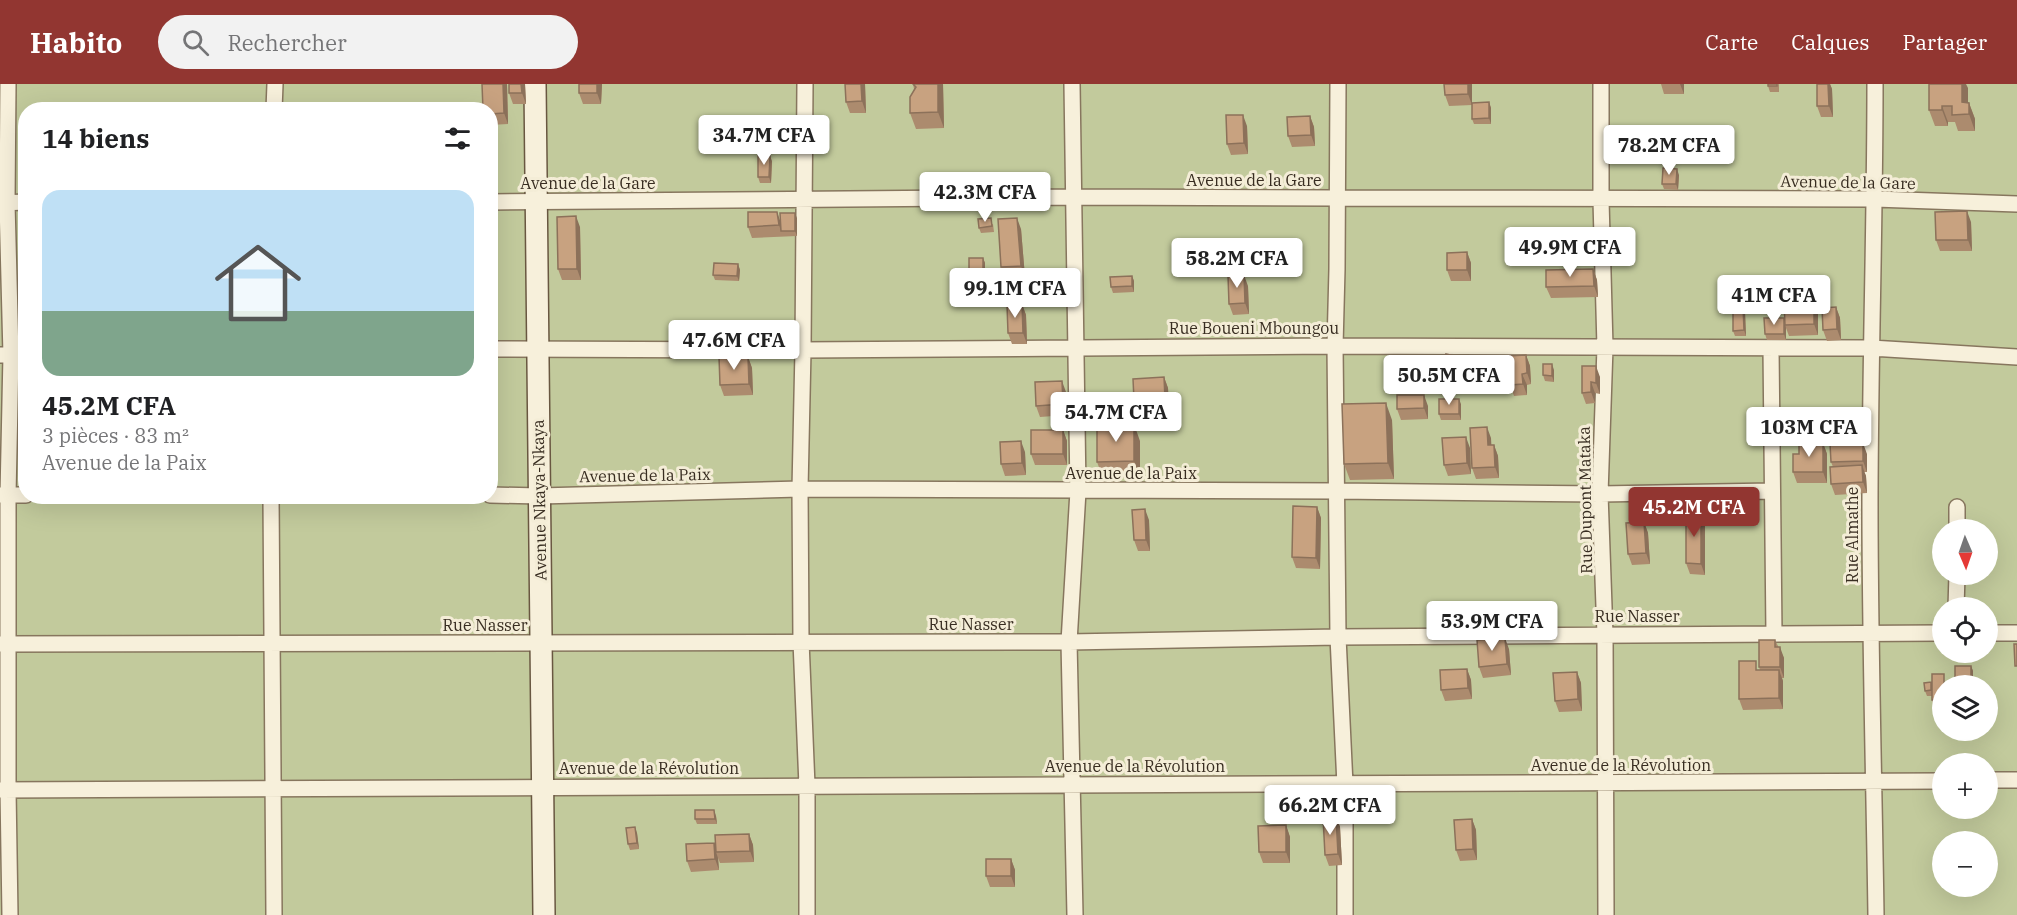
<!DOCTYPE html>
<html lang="fr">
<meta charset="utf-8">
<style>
body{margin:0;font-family:"IBM Plex Serif",serif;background:#f2f2f2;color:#202124;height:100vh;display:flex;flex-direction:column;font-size:22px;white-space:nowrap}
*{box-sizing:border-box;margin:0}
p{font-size:20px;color:#757577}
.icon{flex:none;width:33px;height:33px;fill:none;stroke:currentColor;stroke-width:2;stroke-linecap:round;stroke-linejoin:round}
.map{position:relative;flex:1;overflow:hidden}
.sheet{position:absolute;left:18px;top:18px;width:480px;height:402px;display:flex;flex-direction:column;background:#fff;border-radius:24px;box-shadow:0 6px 24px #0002}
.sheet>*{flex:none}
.needle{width:39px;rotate:178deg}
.fabs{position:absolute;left:1932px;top:435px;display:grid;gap:12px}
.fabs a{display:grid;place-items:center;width:66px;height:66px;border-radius:50%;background:#fff;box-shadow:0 6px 24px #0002;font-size:30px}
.price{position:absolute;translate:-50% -51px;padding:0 14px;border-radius:6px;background:#fff;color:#222;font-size:20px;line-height:39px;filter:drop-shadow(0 2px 3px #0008)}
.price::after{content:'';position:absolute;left:50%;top:36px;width:18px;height:14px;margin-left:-9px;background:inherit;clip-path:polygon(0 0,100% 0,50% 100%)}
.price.active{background:#923631;color:#fff}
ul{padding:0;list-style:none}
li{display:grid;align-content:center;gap:12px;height:318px;padding:0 24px}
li+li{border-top:2px solid #e0e0e0}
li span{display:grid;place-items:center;height:186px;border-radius:18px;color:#555}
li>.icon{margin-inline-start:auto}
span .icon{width:108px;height:108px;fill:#fffc;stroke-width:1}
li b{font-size:26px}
h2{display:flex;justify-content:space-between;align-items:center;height:72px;padding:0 24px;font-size:26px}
header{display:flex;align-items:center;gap:36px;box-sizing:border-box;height:84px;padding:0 30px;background:#923631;color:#fff}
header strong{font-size:28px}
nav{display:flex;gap:33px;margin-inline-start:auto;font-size:21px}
.search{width:420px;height:54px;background:#f2f2f2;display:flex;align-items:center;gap:15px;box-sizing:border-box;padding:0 21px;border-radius:33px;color:#757577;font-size:22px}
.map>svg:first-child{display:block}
.green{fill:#c2ca9c;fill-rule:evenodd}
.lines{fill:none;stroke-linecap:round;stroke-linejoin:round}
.street-casing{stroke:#87765e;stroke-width:18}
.secondary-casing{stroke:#695741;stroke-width:24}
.street{stroke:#f7f0db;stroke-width:15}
.secondary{stroke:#f7f0db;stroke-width:21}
.wall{fill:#ac8b6e}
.shaded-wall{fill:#8c715a}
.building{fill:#c8a280;stroke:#8c715a;stroke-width:1.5}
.labels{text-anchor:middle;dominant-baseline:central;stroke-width:6;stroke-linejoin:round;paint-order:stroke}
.street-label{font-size:16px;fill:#382d21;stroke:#f4edd7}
</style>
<header>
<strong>Habito</strong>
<div class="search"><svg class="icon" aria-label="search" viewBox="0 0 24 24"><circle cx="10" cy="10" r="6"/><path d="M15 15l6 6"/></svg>Rechercher</div>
<nav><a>Carte</a><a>Calques</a><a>Partager</a></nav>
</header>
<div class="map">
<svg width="2017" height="831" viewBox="0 0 2017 831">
<rect width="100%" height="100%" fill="#ece3c8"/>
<path class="green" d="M0 0H2017V831H0ZM26 26H490V412H26ZM1942 446H1988V490H1942ZM1942 524H1988V568H1942ZM1942 602H1988V646H1942ZM1942 680H1988V724H1942ZM1942 758H1988V802H1942Z"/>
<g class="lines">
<defs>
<path id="street" d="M8 0 7 119 11 271 8 411V706L10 831
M805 0 803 266 800 405 801 557 807 702V831
M1072 0 1078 407 1069 558 1075 831
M1338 0 1337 185 1335 262 1338 553 1345 701V831
M1601 0V116L1605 263 1600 410 1605 551 1606 831
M1875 0C1875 141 1870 282 1870 422 1870 559 1874 695 1876 831
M274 26 275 0
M490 118 1073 113 1336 114 1875 115 2017 120
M0 119 26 118
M1771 264 1774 550
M490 265 803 266 1335 262 1871 264 2017 273
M0 271H26
M0 411H26
M490 411 540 412 800 405 1337 407 1600 410 1772 407
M271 412 274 831
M1957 446V423
M1956 524 1957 490
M1988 549H2017
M0 560 1069 558 1338 553 1942 549
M1988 696H2017
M0 706 1942 697"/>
<path id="secondary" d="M535 0 544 831"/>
</defs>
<use href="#street" class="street-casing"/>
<use href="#secondary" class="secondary-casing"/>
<use href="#street" class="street"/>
<use href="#secondary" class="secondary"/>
</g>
<path class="wall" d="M482 0H507L508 40 490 41V26Z
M525 0 526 20H513L509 9Z
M579 0H602L601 20H583L579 9Z
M845 0H865L866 29H850L846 18Z
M913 0H943L944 44 916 45 910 29 914 5Z
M1444 0H1472V21L1449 22 1445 11Z
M1661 0H1684V10H1664Z
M1779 0V8H1770L1768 2Z
M1817 0H1830L1832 5 1833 33H1821L1817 22Z
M1968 4V19H1969L1975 35V47H1958L1955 38H1948V42H1935L1929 26Z
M1489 18 1491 24V40H1474L1472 35Z
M1310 32 1314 43 1315 62 1292 63 1288 52Z
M1247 42 1248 70 1231 71 1227 60Z
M772 77 771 99H760L758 93Z
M1679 91 1678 106 1664 105 1662 100Z
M797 134V152L752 154 748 143Z
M1971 138 1972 167H1940L1936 156Z
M993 140 994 148 981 149 979 144Z
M580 143 581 196H562L558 185Z
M1021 145 1025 193 1005 194 1001 183Z
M1467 168 1471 179V197H1451L1447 186Z
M983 174 985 179V191L971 192 969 186Z
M738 180 740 186 739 197 715 196 713 191Z
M1593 185 1597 196 1598 213 1551 214 1546 203Z
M1132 192 1134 197V208L1113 209 1111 203Z
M1248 202 1249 230 1233 231 1229 220Z
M1022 220 1026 231 1027 260H1012L1008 249Z
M1743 222 1745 228 1746 252H1735L1733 247Z
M1836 223 1840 234 1841 256 1827 257 1823 246Z
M1818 228V251L1789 252 1786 244V256H1767L1765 250 1784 234Z
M1451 271 1453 276V283H1448L1446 277Z
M1526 271 1530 282 1531 300 1527 301V311L1514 312 1510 301Z
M748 273 752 284 753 311 724 312 720 301Z
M1582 282 1600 293V310L1595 309V319L1586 320 1582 309Z
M1554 286V298L1545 297 1543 291Z
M1164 293 1168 304 1169 326 1138 327 1134 316Z
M1066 308 1067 331 1040 333 1036 322Z
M1461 320V336H1441L1439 330Z
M1428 322V335L1401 336 1397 325Z
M1392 336 1394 395 1350 396 1344 380Z
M1063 346 1067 357V381H1035L1031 370Z
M1491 354V361H1494L1498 372 1499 394 1476 395 1472 384Z
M1140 357V394H1103L1097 378Z
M1823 359 1827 370V399H1797L1793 388 1799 370Z
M1470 364 1471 390 1448 392 1444 381Z
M1025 368 1026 391 1005 392 1001 380Z
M1867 370V388H1864L1866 392 1867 409 1835 411 1831 400 1833 383 1831 378Z
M1317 423 1321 434 1320 485 1296 484 1292 473Z
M1149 436 1150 467H1138L1134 456Z
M1644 438 1648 449 1650 480 1632 481 1628 470Z
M1705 440V491L1690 490 1686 479Z
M1775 556 1784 574V594H1782L1783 597V625L1743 626 1739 615 1760 586 1759 583Z
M1509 565 1511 591 1483 594 1479 583Z
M1971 582 1973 587V602H1942V627H1936L1932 616V612H1927L1925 607 1932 601 1955 600Z
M1467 585 1471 596 1472 615 1445 617 1441 606Z
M1577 588 1581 599 1582 627 1559 628 1555 617Z
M1340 724V737L1338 738 1340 743 1342 781 1329 782 1325 771 1324 738H1322L1320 732Z
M716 732 717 740H697L695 735Z
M1472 735 1476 746 1477 776 1460 777 1456 766Z
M1286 741 1290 753V779H1263L1259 768Z
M637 749 639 765 630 766 628 760Z
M749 750 753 761 754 778 720 779 718 774 719 786 691 788 687 777Z
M1011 775 1015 786V803H990L986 792Z"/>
<path class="shaded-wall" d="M503 0H507L508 40 504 29Z
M521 0H525L526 20 522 9Z
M597 0H602L601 20 597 9Z
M861 0H865L866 29 862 17Z
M938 0H943L944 44 938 28Z
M1468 0H1472V21L1468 10Z
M1680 0H1684V10Z
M1828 0H1830L1832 5 1833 33 1829 22Z
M1962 0H1966L1968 4V30L1962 18Z
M1489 18 1491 24V40L1489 34Z
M1969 19 1975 35V47L1969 30Z
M1942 22 1948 38V42L1942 26Z
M1243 31 1247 42 1248 70 1244 59Z
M1310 32 1314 43 1315 62 1311 51Z
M770 72 772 77 771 99 769 93Z
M1677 85 1679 91 1678 106 1676 100Z
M1967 127 1971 138 1972 167 1968 156Z
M777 128 781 139V147L779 141Z
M795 129 797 134V152L795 147Z
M576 132 580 143 581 196 577 185Z
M1017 134 1021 145 1025 193 1021 182Z
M1467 168 1471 179V197L1467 186Z
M983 174 985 179V191L983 186Z
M738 180 740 186 739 197 737 192Z
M1593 185 1597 196 1598 213 1594 202Z
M1244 191 1248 202 1249 230 1245 219Z
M1132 192 1134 197V208L1132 202Z
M1814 217 1818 228V251L1814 240Z
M1022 220 1026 231 1027 260 1023 249Z
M1743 222 1745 228 1746 252 1744 246Z
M1836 223 1840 234 1841 256 1837 245Z
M1784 234 1786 244V256L1784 250Z
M1451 271 1453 276V283L1451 278Z
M1526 271 1530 282 1531 300 1527 289Z
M748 273 752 284 753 311 749 300Z
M1552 280 1554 286V298L1552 292Z
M1596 282 1600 293V310L1596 299Z
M1522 290 1527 301V311L1523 300Z
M1164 293 1168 304 1169 326 1165 315Z
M1062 297 1066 308 1067 331 1063 320Z
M1591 298 1595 309V319L1591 308Z
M1424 311 1428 322V335L1424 324Z
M1459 315 1461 320V336L1459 330Z
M1386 319 1392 336 1394 395 1388 379Z
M1134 340 1140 357V394L1134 377Z
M1487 343 1491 354 1492 373 1488 361Z
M1063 346 1067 357V381L1063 370Z
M1466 353 1470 364 1471 390 1467 379Z
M1021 357 1025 368 1026 391 1022 379Z
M1823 359 1827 370V399L1823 388Z
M1863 359 1867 370V388L1863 377Z
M1494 361 1498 372 1499 394 1495 383Z
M1862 381 1866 392 1867 409 1863 398Z
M1317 423 1321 434 1320 485 1316 474Z
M1145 425 1149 436 1150 467 1146 456Z
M1701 429 1705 440V491L1701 480Z
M1644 438 1648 449 1650 480 1646 469Z
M1505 554 1509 565 1511 591 1507 580Z
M1780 563 1784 574V594L1780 583Z
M1971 582 1973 587V602L1971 600Z
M1467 585 1471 596 1472 615 1468 604Z
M1779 586 1783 597V625L1779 614Z
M1577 588 1581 599 1582 627 1578 615Z
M1338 718 1340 724V737L1338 732Z
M714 726 716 732 717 740 715 735Z
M1336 732 1340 743 1342 781 1338 770Z
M1472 735 1476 746 1477 776 1473 765Z
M1286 741 1290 753V779L1286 768Z
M635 743 637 749 639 765 637 759Z
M749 750 753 761 754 778 750 767Z
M714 759 717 768H716L718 774 719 786 715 775Z
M1011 775 1015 786V803L1011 792Z"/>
<path class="building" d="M482 0H503L504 29 490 30V26H483Z
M509 0H521L522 9H509Z
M579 0H597V9H579Z
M845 0H861L862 17 846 18Z
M913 0H938V28L910 29V13L916 3Z
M1444 0H1468V10L1445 11Z
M1768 0H1777V2H1768Z
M1817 0H1828L1829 22H1817Z
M1929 0H1962V18L1969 19V30L1952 31V22H1942V26H1929Z
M1489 18V34L1472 35V19Z
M1226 31H1243L1244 59 1227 60Z
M1310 32 1311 51 1288 52 1287 33Z
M758 72H770L769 93H758Z
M1663 84 1677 85 1676 100H1662Z
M1967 127 1968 156H1936L1935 128Z
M748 128H777L779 141 748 143Z
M780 129H795V147H781Z
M576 132 577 185H558L557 133Z
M991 134 992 142 979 144 978 135Z
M1017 134 1021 182 1001 183 998 135Z
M1467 168V186H1447V169Z
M969 174H983V186H969Z
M714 179 738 180 737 192 713 191Z
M1593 185 1594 202 1546 203V186Z
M1244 191 1245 219 1229 220 1228 192Z
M1132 192V202L1111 203 1110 193Z
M1814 217V240L1785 241 1784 218Z
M1022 220 1023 249H1008L1007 221Z
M1743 222 1744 246 1733 247V223Z
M1836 223 1837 245 1823 246 1822 224Z
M1764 234H1784V250H1765Z
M1446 270 1451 271V278L1446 277Z
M1526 271 1527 289 1522 290 1523 300 1510 301 1508 272Z
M719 273H748L749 300 720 301Z
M1543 280H1552V292L1543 291Z
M1582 282H1596V299L1591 298V308L1582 309Z
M1164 293 1165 315 1134 316 1133 295Z
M1062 297 1063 320 1036 322 1035 298Z
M1397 311H1424V324L1397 325Z
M1439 315H1459V330H1439Z
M1386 319 1388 379 1344 380 1342 320Z
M1134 340V377L1097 378V341Z
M1487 343 1488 361H1494L1495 383 1472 384 1470 344Z
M1031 346H1063V370H1031Z
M1466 353 1467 379 1444 381 1442 354Z
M1021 357 1022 379 1001 380 1000 358Z
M1799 359H1823V388H1793V370H1799Z
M1863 359V377L1831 378 1830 360Z
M1862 381 1863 398 1831 400 1830 383Z
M1293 422 1317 423 1316 474 1292 473Z
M1145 425 1146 456H1134L1132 426Z
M1686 429H1701V480L1686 479Z
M1644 438 1646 469 1628 470 1626 439Z
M1505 554 1507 580 1479 583 1477 556Z
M1759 556H1775V563H1780V583H1759Z
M2014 560H2017V582H2015Z
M1739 577H1756V586H1779V614L1739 615Z
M1955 582H1971V600H1955Z
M1467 585 1468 604 1441 606 1440 586Z
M1577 588 1578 615 1555 617 1553 589Z
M1932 590H1944V600H1970V602H1942V616H1932Z
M1931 598V606L1925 607 1924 599Z
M1320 718H1338V732H1320Z
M695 726H714L715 735H695Z
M1336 732 1338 770 1325 771 1323 733Z
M1472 735 1473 765 1456 766 1454 736Z
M1286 741V768H1259L1258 742Z
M635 743 637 759 628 760 626 744Z
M749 750 750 767 716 768 715 751Z
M714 759 715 775 687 777 686 760Z
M986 775H1011V792H986Z"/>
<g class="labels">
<g class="street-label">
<text x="1254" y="96">Avenue de la Gare</text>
<text transform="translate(1848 98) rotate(1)">Avenue de la Gare</text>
<text x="588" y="99">Avenue de la Gare</text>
<text x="1254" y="244">Rue Boueni Mboungou</text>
<text x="1131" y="389">Avenue de la Paix</text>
<text transform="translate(645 391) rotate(-1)">Avenue de la Paix</text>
<text transform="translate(539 416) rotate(-91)">Avenue Nkaya-Nkaya</text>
<text transform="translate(1585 416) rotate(-91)">Rue Dupont Mataka</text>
<text transform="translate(1852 451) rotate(-90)">Rue Almathe</text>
<text x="1637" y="532">Rue Nasser</text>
<text x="971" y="540">Rue Nasser</text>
<text x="485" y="541">Rue Nasser</text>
<text x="1621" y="681">Avenue de la Révolution</text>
<text x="1135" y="682">Avenue de la Révolution</text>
<text x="649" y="684">Avenue de la Révolution</text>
</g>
</g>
</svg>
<div class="fabs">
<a><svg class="needle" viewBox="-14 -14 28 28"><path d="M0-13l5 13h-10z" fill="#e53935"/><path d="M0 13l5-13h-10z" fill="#757577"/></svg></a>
<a><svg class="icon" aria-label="locate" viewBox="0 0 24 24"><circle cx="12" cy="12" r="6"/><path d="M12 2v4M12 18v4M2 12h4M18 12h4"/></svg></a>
<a><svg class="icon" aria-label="layers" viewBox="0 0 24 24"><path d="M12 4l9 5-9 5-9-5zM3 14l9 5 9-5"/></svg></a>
<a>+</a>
<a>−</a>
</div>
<b class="price" style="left:764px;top:82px">34.7M CFA</b>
<b class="price" style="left:1669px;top:92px">78.2M CFA</b>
<b class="price" style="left:985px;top:139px">42.3M CFA</b>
<b class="price" style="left:1570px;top:194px">49.9M CFA</b>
<b class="price" style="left:1237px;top:205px">58.2M CFA</b>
<b class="price" style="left:1015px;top:235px">99.1M CFA</b>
<b class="price" style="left:1774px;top:242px">41M CFA</b>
<b class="price" style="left:734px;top:287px">47.6M CFA</b>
<b class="price" style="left:1449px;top:322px">50.5M CFA</b>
<b class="price" style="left:1116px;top:359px">54.7M CFA</b>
<b class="price" style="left:1809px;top:374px">103M CFA</b>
<b class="price active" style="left:1694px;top:454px">45.2M CFA</b>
<b class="price" style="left:1492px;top:568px">53.9M CFA</b>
<b class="price" style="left:1330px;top:752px">66.2M CFA</b>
<section class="sheet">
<h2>14 biens<svg class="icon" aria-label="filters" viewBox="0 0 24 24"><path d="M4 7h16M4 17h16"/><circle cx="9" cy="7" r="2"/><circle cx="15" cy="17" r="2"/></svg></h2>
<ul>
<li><span style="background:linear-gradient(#bfe0f5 65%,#7fa58c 0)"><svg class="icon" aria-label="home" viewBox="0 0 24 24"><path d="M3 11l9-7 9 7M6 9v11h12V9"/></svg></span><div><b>45.2M CFA</b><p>3 pièces · 83 m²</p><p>Avenue de la Paix</p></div></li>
</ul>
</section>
</div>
